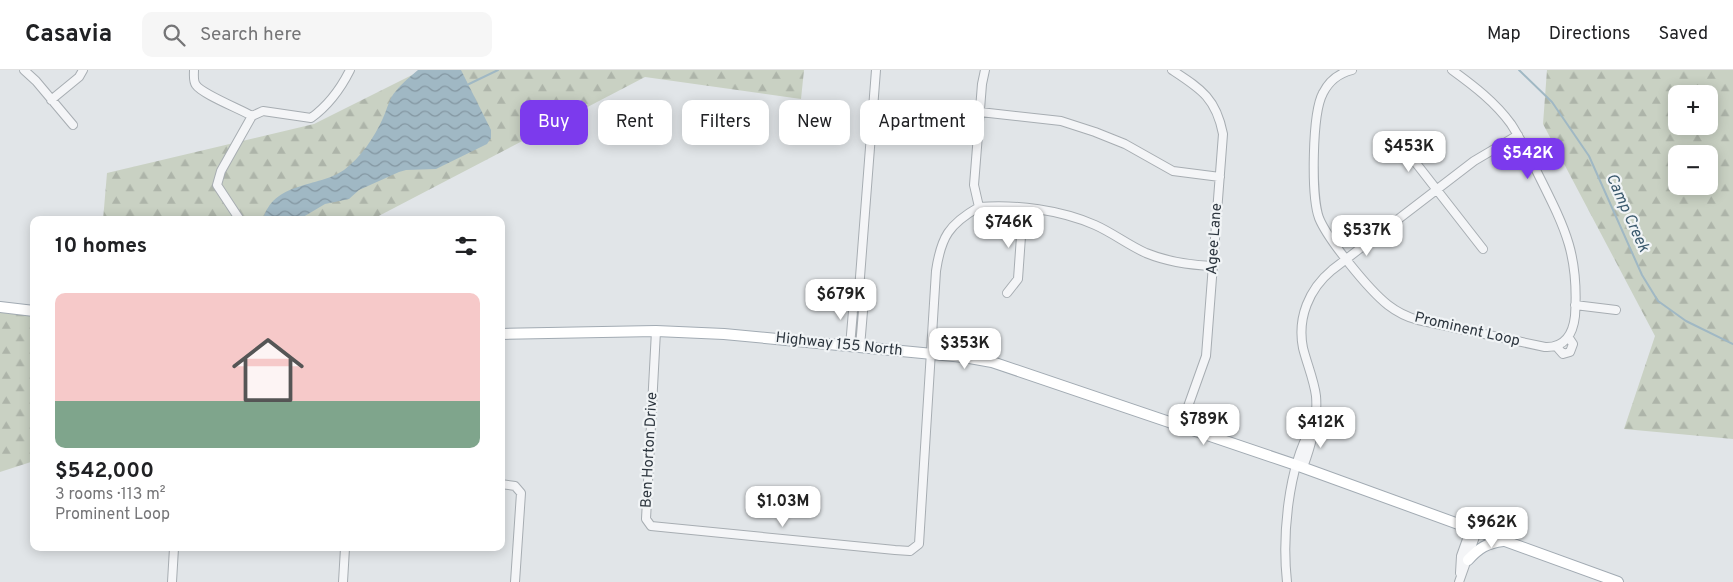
<!DOCTYPE html>
<meta charset="utf-8">
<style>
body{margin:0;font-family:Overpass,sans-serif;background:#f6f6f6;color:#202124;height:100vh;display:flex;flex-direction:column;font-size:19px;white-space:nowrap}
*{box-sizing:border-box;margin:0}
p{font-size:16px;color:#757577}
.icon{flex:none;width:28px;height:28px;fill:none;stroke:currentColor;stroke-width:2;stroke-linecap:round;stroke-linejoin:round}
.map{position:relative;flex:1;overflow:hidden}
.drawer{position:absolute;left:30px;top:146px;width:475px;height:335px;display:flex;flex-direction:column;background:#fff;border-radius:10px;box-shadow:0 2px 12px #0003}
.drawer>*{flex:none}
.guide{position:absolute;left:520px;top:30px;width:475px;height:45px;display:flex;gap:10px}
.buttons{position:absolute;left:1668px;top:15px;display:grid;gap:10px}
.buttons a{display:grid;place-items:center;width:50px;height:50px;border-radius:10px;background:#fff;box-shadow:0 2px 12px #0003;font-size:25px}
.price{position:absolute;translate:-50% -42px;padding:0 11px;border-radius:10px;background:#fff;color:#222;font-size:16px;line-height:32px;filter:drop-shadow(0 1px 2px #0008)}
.price::after{content:'';position:absolute;left:50%;top:30px;width:15px;height:11px;margin-left:-8px;background:inherit;clip-path:polygon(0 0,100% 0,50% 100%)}
.price.active{background:#7c3aed;color:#fff}
ul{padding:0;list-style:none}
li{display:grid;align-content:center;gap:10px;height:265px;padding:0 25px}
li+li{border-top:1px solid #e0e0e0}
li span{display:grid;place-items:center;height:155px;border-radius:10px;color:#555}
li>.icon{margin-inline-start:auto}
span .icon{width:90px;height:90px;fill:#fffc;stroke-width:1}
li b{font-size:21px}
h2{display:flex;justify-content:space-between;align-items:center;height:60px;padding:0 25px;font-size:21px}
.pill{padding:0 18px;border-radius:10px;background:#fff;box-shadow:0 2px 12px #0003;font-size:18px;line-height:45px}
.pill.active{background:#7c3aed;color:#fff}
header{display:flex;align-items:center;gap:30px;box-sizing:border-box;height:70px;padding:0 25px;background:#fff;border-bottom:1px solid #e0e0e0}
header strong{font-size:24px}
nav{display:flex;gap:28px;margin-inline-start:auto;font-size:18px}
.search{width:350px;height:45px;background:#f6f6f6;display:flex;align-items:center;gap:12px;box-sizing:border-box;padding:0 18px;border-radius:10px;color:#757577;font-size:19px}
.map>svg:first-child{display:block}
.forest{fill:url(#forest-firs);fill-rule:evenodd}
.water{fill:url(#water-waves)}
.lines{fill:none;stroke-linecap:round;stroke-linejoin:round}
.stream{stroke:#a0b8c4;stroke-width:2}
.minor-casing{stroke:#a7adb2;stroke-width:10}
.major-casing{stroke:#a2abb3;stroke-width:12}
.minor{stroke:#f4f5f7;stroke-width:8}
.major{stroke:#fff;stroke-width:10}
.labels{text-anchor:middle;dominant-baseline:central;stroke-width:4.5;stroke-linejoin:round;paint-order:stroke}
.street-label{font-size:15px;fill:#2c353e;stroke:#f1f4f6}
.water-label{font-size:16px;font-style:italic;fill:#3a596d;stroke:#f1f4f6}
</style>
<header>
<strong>Casavia</strong>
<div class="search"><svg class="icon" aria-label="search" viewBox="0 0 24 24"><circle cx="10" cy="10" r="6"/><path d="M15 15l6 6"/></svg>Search here</div>
<nav><a>Map</a><a>Directions</a><a>Saved</a></nav>
</header>
<div class="map">
<svg width="1733" height="512" viewBox="0 0 1733 512">
<defs>
<pattern id="forest-firs" width="22" height="20" patternUnits="userSpaceOnUse" patternTransform="scale(1.25)"><rect width="22" height="20" fill="#c9d1c3"/><path d="M5 1l3.5 6h-7zM16 11l3.5 6h-7z" fill="#adb4a9"/></pattern>
<pattern id="water-waves" width="16" height="10" patternUnits="userSpaceOnUse" patternTransform="scale(1.25)"><rect width="16" height="10" fill="#a0b8c4"/><path d="M0 5q4-4 8 0t8 0" fill="none" stroke="#8396a1"/></pattern>
</defs>
<rect width="100%" height="100%" fill="#e1e5e8"/>
<path class="forest" d="M422 0H804L801 29 645 7 371 150H103L107 103 314 54Z
M1547 0H1733V369L1624 359 1655 266 1543 54ZM1676 24H1709V56H1676ZM1676 84H1709V116H1676Z
M0 236 34 241V391L0 402Z"/>
<path class="water" d="M418 0H461L491 60V68L487 74 436 99 406 100 399 102 359 120 349 129 325 134 298 150H263C273 111 318 118 344 100 361 87 374 68 383 48 387 40 389 28 396 21 402 13 411 6 418 0Z"/>
<g class="lines">
<path class="stream" d="M1519 0 1552 32 1589 86 1642 205 1658 231 1686 251 1733 274
M469 14 498 0"/>
<defs>
<path id="minor" d="M24 0 36 11 73 55
M194 0C194 5 193 11 196 15 202 24 240 39 252 46
M1172 0C1201 19 1216 28 1223 64L1206 286 1181 356
M1352 0C1340 3 1329 11 1323 23 1312 43 1311 126 1319 148 1328 170 1369 220 1388 235 1397 242 1407 247 1418 250L1545 277C1565 278 1573 264 1575 246 1579 186 1566 160 1540 108 1531 90 1522 71 1511 54 1495 32 1474 16 1452 0
M51 30 79 7 83 0
M980 42 1061 51 1095 62 1125 74 1173 101 1220 107
M1397 74 1412 88 1483 179
M979 137C1017 134 1061 140 1095 155 1113 163 1128 175 1146 183 1168 192 1189 195 1213 196
M240 150 217 115 221 101 252 46 263 41 311 48C329 35 340 20 350 0
M1007 223 1018 209 1023 138
M858 233 863 241 860 277
M1575 235 1616 240
M656 261 646 449 651 456 895 480 910 481 919 474 936 201C941 167 949 154 979 137L974 115 982 14 985 0
M850 276 853 241 858 233 876 0
M1556 276 1563 284 1570 282 1573 274 1569 268
M1303 397C1311 376 1318 350 1316 326 1314 310 1307 294 1303 278 1297 248 1309 219 1332 200L1474 91 1518 65
M501 414 515 416 521 423 515 512
M1460 503 1461 486 1471 458
M172 512 174 478
M343 512 345 478
M1287 512C1282 466 1288 399 1311 358
M1459 512 1477 461"/>
<path id="major" d="M0 237 34 241
M501 264 656 261 724 264 964 287 992 292 1296 395 1618 512
M1468 490C1479 478 1487 473 1503 471"/>
</defs>
<use href="#minor" class="minor-casing"/>
<use href="#major" class="major-casing"/>
<use href="#minor" class="minor"/>
<use href="#major" class="major"/>
</g>
<g class="labels">
<g class="street-label">
<text transform="translate(1215 169) rotate(-86)">Agee Lane</text>
<text transform="translate(1467 260) rotate(13)">Prominent Loop</text>
<text transform="translate(839 275) rotate(6)">Highway 155 North</text>
<text transform="translate(650 380) rotate(-87)">Ben Horton Drive</text>
</g>
<g class="water-label">
<text transform="translate(1627 143) rotate(66)">Camp Creek</text>
</g>
</g>
</svg>
<div class="buttons">
<a>+</a>
<a>−</a>
</div>
<b class="price" style="left:1409px;top:103px">$453K</b>
<b class="price active" style="left:1528px;top:110px">$542K</b>
<b class="price" style="left:1009px;top:179px">$746K</b>
<b class="price" style="left:1367px;top:187px">$537K</b>
<b class="price" style="left:841px;top:251px">$679K</b>
<b class="price" style="left:965px;top:300px">$353K</b>
<b class="price" style="left:1204px;top:376px">$789K</b>
<b class="price" style="left:1321px;top:379px">$412K</b>
<b class="price" style="left:783px;top:458px">$1.03M</b>
<b class="price" style="left:1492px;top:479px">$962K</b>
<div class="guide">
<a class="pill active">Buy</a>
<a class="pill">Rent</a>
<a class="pill">Filters</a>
<a class="pill">New</a>
<a class="pill">Apartment</a>
</div>
<section class="drawer">
<h2>10 homes<svg class="icon" aria-label="filters" viewBox="0 0 24 24"><path d="M4 7h16M4 17h16"/><circle cx="9" cy="7" r="2"/><circle cx="15" cy="17" r="2"/></svg></h2>
<ul>
<li><span style="background:linear-gradient(#f6c9c9 70%,#7fa58c 0)"><svg class="icon" aria-label="home" viewBox="0 0 24 24"><path d="M3 11l9-7 9 7M6 9v11h12V9"/></svg></span><div><b>$542,000</b><p>3 rooms · 113 m²</p><p>Prominent Loop</p></div></li>
</ul>
</section>
</div>
